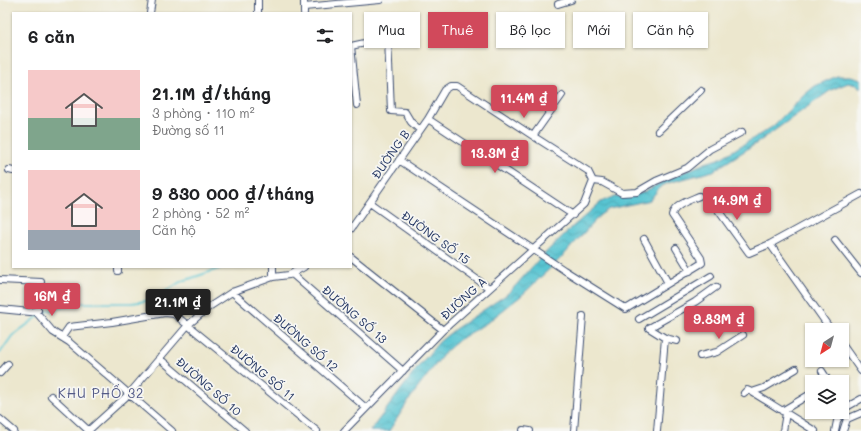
<!DOCTYPE html>
<html lang="vi">
<meta charset="utf-8">
<style>
body{margin:0;font-family:Mali,sans-serif;background:#f2f2f2;color:#202124;height:100vh;display:flex;flex-direction:column;font-size:15px;white-space:nowrap}
*{box-sizing:border-box;margin:0}
p{font-size:13px;color:#757577}
.icon{flex:none;width:22px;height:22px;fill:none;stroke:currentColor;stroke-width:2;stroke-linecap:round;stroke-linejoin:round}
.map{position:relative;flex:1;overflow:hidden}
.details{position:absolute;left:12px;top:12px;width:340px;height:256px;display:flex;flex-direction:column;background:#fff;border-radius:0px;box-shadow:0 1px 3px #0004}
.details>*{flex:none}
.guide{position:absolute;left:364px;top:12px;width:380px;height:36px;display:flex;gap:8px}
.needle{width:26px;rotate:216deg}
.tools{position:absolute;left:805px;top:323px;display:grid;gap:8px}
.tools a{display:grid;place-items:center;width:44px;height:44px;border-radius:0px;background:#fff;box-shadow:0 1px 3px #0004;font-size:20px}
.price{position:absolute;translate:-50% -34px;padding:0 9px;border-radius:4px;background:#d1495b;color:#fff;font-size:13px;line-height:26px;filter:drop-shadow(0 1px 2px #0008)}
.price::after{content:'';position:absolute;left:50%;top:24px;width:12px;height:9px;margin-left:-6px;background:inherit;clip-path:polygon(0 0,100% 0,50% 100%)}
.price.current{background:#222;color:#fff}
ul{padding:0;list-style:none}
li{display:flex;align-items:center;gap:12px;height:100px;padding:0 16px}
li span{display:grid;place-items:center;flex:none;width:112px;height:80px;border-radius:0px;color:#555}
li>.icon{margin-inline-start:auto}
span .icon{width:48px;height:48px;fill:#fffc;stroke-width:1}
li b{font-size:17px}
h2{display:flex;justify-content:space-between;align-items:center;height:48px;padding:0 16px;font-size:17px}
.tag{padding:0 14px;border-radius:0px;background:#fff;box-shadow:0 1px 3px #0004;font-size:14px;line-height:36px}
.tag.current{background:#d1495b;color:#fff}
.map>svg:first-child{display:block}
.water{fill:url(#water-waves);stroke:#3a7a98}
.lines{fill:none;stroke-linecap:round;stroke-linejoin:round}
.stream{stroke:#59c5d2;stroke-width:2}
.street-casing{stroke:#3a4b6f;stroke-width:8}
.street{stroke:#fff;stroke-width:6}
.labels{text-anchor:middle;dominant-baseline:central;stroke-width:3.5;stroke-linejoin:round;paint-order:stroke}
.street-label{font-size:12px;fill:#1b2f5e;stroke:#f6f6f2}
.neighbourhood-label{font-size:13px;letter-spacing:1px;fill:#545b88;stroke:#f6f6f2}
</style>
<div class="map">
<svg width="861" height="431" viewBox="0 0 861 431">
<defs>
<pattern id="water-waves" width="16" height="10" patternUnits="userSpaceOnUse"><rect width="16" height="10" fill="#59c5d2"/><path d="M0 5q4-4 8 0t8 0" fill="none" stroke="#49a0ae"/></pattern>
</defs>
<rect width="100%" height="100%" fill="#f6f6f2"/>
<filter id="ink" filterUnits="userSpaceOnUse"><feTurbulence type="fractalNoise" baseFrequency=".025" numOctaves="2"/><feDisplacementMap in="SourceGraphic" scale="8" xChannelSelector="R" yChannelSelector="G"/><feConvolveMatrix kernelMatrix="1 2 1 2 8 2 1 2 1" color-interpolation-filters="sRGB"/></filter>
<filter id="wash" filterUnits="userSpaceOnUse"><feTurbulence type="fractalNoise" baseFrequency=".012" numOctaves="4" result="noise"/><feDisplacementMap in="SourceGraphic" scale="16" xChannelSelector="R" yChannelSelector="G"/><feGaussianBlur stdDeviation="0.9" result="paint"/><feColorMatrix in="noise" values="0 0 0 0 0 0 0 0 0 0 0 0 0 0 0 0 0 1.4 0 .05"/><feComposite in="paint" operator="in"/></filter>
<g filter="url(#wash)">
<rect width="100%" height="100%" fill="#ece7ce"/>
<path class="water" d="M837 76H851L861 79V88L856 85 848 83 831 90 757 143 713 171 668 183 660 187 650 200 609 209 600 215 562 257 521 296 488 322 459 340 445 352 411 397 389 431H370L418 367 439 342 455 329 506 295 517 284 539 259 571 228 601 202 610 198 642 193 662 182 705 163 719 159 772 127 803 96 815 86Z"/>
<g class="lines">
<path class="stream" d="M0 353 12 336 44 312 80 303H132L153 300 180 282 224 267"/>
</g>
</g>
<g filter="url(#ink)">
<g class="lines">
<defs>
<path id="street" d="M258 0V13
M304 0V13
M558 4 571 0
M304 7 380 0
M150 13 152 0
M388 38 391 111 405 112 411 122 420 130
M351 46 357 105
M351 46 388 38 401 37
M428 119 573 215
M658 131 701 90
M533 136 562 95
M399 160 564 270 626 309 702 263 701 258 672 215C674 205 690 200 699 196
M9 170 13 171
M593 181 602 182 622 193 637 192 656 181 687 168 710 149 742 132
M710 199 749 253 770 244 861 194
M370 203 489 288
M351 229 428 119 445 90 451 86H457L533 136 588 171 593 181
M644 239 668 283
M835 240 861 273
M770 244 831 330
M676 248 690 271
M351 257 443 330
M273 267V277
M118 271V267
M292 274 403 371
M0 280 41 282
M232 292 366 408
M0 309 30 312 38 310
M37 313 53 332 69 342 172 431
M639 319 711 276
M649 328 695 302 716 287
M649 328 665 338 677 341
M62 337 69 327 112 322 165 313 174 314 317 431
M842 344 861 371
M700 356 717 352 743 335
M159 358 245 431
M822 371 829 382
M0 373 8 364
M752 392 764 388 796 369
M744 393 747 390 752 392 815 431
M51 396 89 431
M782 411 812 393
M0 419 14 431
M523 430 530 431
M88 431 129 394 188 325 209 307 232 292 273 277 289 275 304 267
M344 431 443 330 584 204 593 181
M574 431 583 316
M657 431 665 338
M783 431 786 413
M835 431 837 421 845 408 861 399
M843 431 847 419 861 413"/>
</defs>
<use href="#street" class="street-casing"/>
<use href="#street" class="street"/>
</g>
</g>
<g class="labels">
<g class="street-label">
<text transform="translate(390 154) rotate(-55)">ĐƯỜNG B</text>
<text transform="translate(436 237) rotate(36)">ĐƯỜNG SỐ 15</text>
<text transform="translate(463 298) rotate(-42)">ĐƯỜNG A</text>
<text transform="translate(355 314) rotate(41)">ĐƯỜNG SỐ 13</text>
<text transform="translate(306 342) rotate(41)">ĐƯỜNG SỐ 12</text>
<text transform="translate(263 372) rotate(40)">ĐƯỜNG SỐ 11</text>
<text transform="translate(209 386) rotate(41)">ĐƯỜNG SỐ 10</text>
</g>
<g class="neighbourhood-label">
<text x="101" y="392">KHU PHỐ 32</text>
</g>
</g>
</svg>
<div class="tools">
<a><svg class="needle" viewBox="-14 -14 28 28"><path d="M0-13l5 13h-10z" fill="#e53935"/><path d="M0 13l5-13h-10z" fill="#757577"/></svg></a>
<a><svg class="icon" aria-label="layers" viewBox="0 0 24 24"><path d="M12 4l9 5-9 5-9-5zM3 14l9 5 9-5"/></svg></a>
</div>
<b class="price" style="left:524px;top:119px">11.4M ₫</b>
<b class="price" style="left:495px;top:174px">13.3M ₫</b>
<b class="price" style="left:737px;top:221px">14.9M ₫</b>
<b class="price" style="left:52px;top:317px">16M ₫</b>
<b class="price current" style="left:178px;top:323px">21.1M ₫</b>
<b class="price" style="left:719px;top:340px">9.83M ₫</b>
<div class="guide">
<a class="tag">Mua</a>
<a class="tag current">Thuê</a>
<a class="tag">Bộ lọc</a>
<a class="tag">Mới</a>
<a class="tag">Căn hộ</a>
</div>
<section class="details">
<h2>6 căn<svg class="icon" aria-label="filters" viewBox="0 0 24 24"><path d="M4 7h16M4 17h16"/><circle cx="9" cy="7" r="2"/><circle cx="15" cy="17" r="2"/></svg></h2>
<ul>
<li><span style="background:linear-gradient(#f6c9c9 60%,#7fa58c 0)"><svg class="icon" aria-label="home" viewBox="0 0 24 24"><path d="M3 11l9-7 9 7M6 9v11h12V9"/></svg></span><div><b>21.1M ₫/tháng</b><p>3 phòng · 110 m²</p><p>Đường số 11</p></div></li>
<li><span style="background:linear-gradient(#f6c9c9 75%,#9aa5b1 0)"><svg class="icon" aria-label="home" viewBox="0 0 24 24"><path d="M3 11l9-7 9 7M6 9v11h12V9"/></svg></span><div><b>9 830 000 ₫/tháng</b><p>2 phòng · 52 m²</p><p>Căn hộ</p></div></li>
</ul>
</section>
</div>
